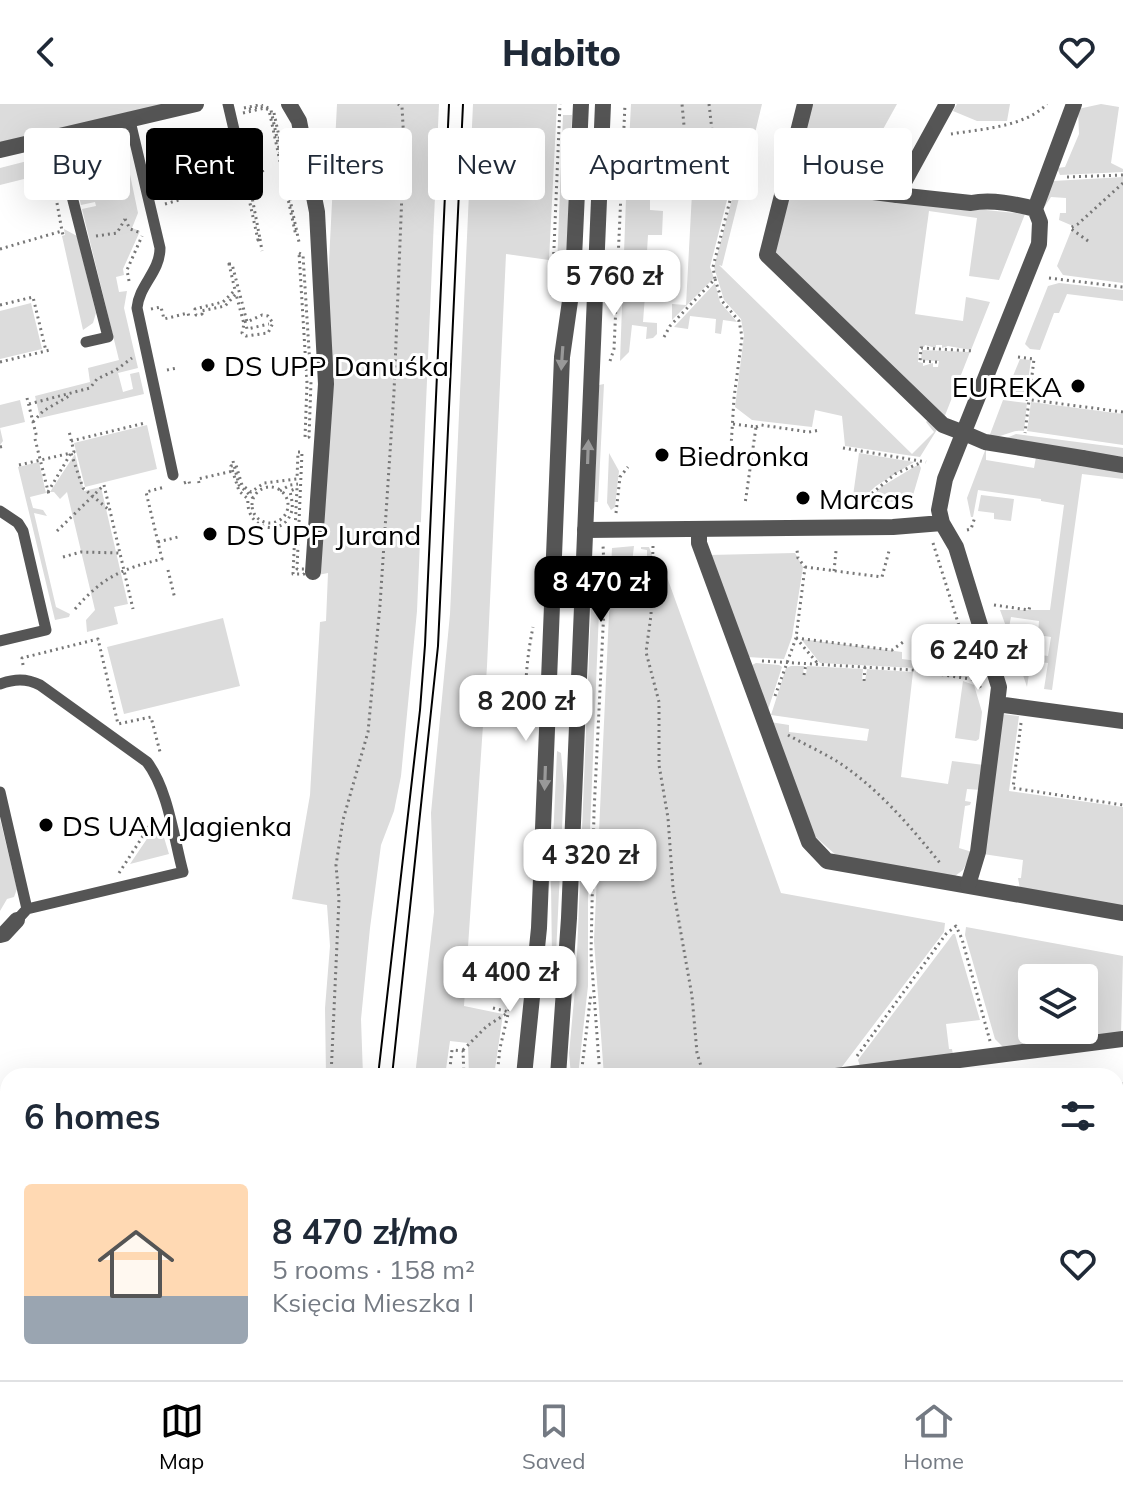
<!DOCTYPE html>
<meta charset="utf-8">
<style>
body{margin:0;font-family:Mulish,sans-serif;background:#f6f6f7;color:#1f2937;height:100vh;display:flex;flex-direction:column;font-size:30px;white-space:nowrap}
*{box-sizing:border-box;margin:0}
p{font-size:26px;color:#747a83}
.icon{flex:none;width:44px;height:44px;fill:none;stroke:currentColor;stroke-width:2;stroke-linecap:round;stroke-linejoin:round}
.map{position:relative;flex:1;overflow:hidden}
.drawer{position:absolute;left:0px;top:964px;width:1124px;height:312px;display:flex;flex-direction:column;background:#fff;border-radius:24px 24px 0 0;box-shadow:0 8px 32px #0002}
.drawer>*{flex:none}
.guide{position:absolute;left:24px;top:24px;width:1076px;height:72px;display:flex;gap:16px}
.controls{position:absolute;left:1018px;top:860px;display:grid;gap:16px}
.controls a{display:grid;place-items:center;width:80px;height:80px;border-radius:8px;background:#fff;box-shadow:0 8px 32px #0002;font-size:40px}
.price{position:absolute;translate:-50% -68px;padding:0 18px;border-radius:16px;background:#fff;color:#222;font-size:26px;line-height:52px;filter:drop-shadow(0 2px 4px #0008)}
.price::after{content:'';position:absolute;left:50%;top:48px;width:24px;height:18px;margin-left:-12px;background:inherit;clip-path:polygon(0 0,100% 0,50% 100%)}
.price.active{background:#000;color:#fff}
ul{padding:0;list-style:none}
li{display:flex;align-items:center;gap:24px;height:200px;padding:0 24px}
li span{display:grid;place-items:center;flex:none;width:224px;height:160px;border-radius:8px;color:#555}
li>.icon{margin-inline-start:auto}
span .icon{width:96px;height:96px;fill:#fffc;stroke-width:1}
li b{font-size:34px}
h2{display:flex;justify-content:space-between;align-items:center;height:96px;padding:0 24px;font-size:34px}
.tag{padding:0 28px;border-radius:8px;background:#fff;box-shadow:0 8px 32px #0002;font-size:28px;line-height:72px}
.tag.active{background:#000;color:#fff}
header{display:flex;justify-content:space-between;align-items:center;height:104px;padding:0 24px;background:#fff;font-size:36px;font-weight:800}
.tab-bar{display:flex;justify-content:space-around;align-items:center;height:112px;border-top:2px solid #e0e1e3;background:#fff;font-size:22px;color:#747a83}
.tab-bar a{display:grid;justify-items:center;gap:4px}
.tab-bar .active{color:#000}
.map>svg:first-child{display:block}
.green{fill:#dcdcdc;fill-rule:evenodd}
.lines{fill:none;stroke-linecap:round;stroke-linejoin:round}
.path{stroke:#777;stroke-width:3;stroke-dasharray:2 4;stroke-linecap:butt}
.service{stroke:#555;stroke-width:11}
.pedestrian{stroke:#555;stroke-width:16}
.minor{stroke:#555;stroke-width:16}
.tertiary{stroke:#555;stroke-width:16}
.tram{stroke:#000;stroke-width:2}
.path-bridge{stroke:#777;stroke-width:3;stroke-dasharray:2 4;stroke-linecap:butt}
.oneway{fill:#999}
.poi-dot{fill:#000;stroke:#fff;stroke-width:3}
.labels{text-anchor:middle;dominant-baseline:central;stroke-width:6;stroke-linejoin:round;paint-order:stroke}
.poi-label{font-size:28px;fill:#000;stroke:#fff;text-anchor:start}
</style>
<header><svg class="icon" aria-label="back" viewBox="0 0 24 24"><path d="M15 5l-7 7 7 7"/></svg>Habito<svg class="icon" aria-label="heart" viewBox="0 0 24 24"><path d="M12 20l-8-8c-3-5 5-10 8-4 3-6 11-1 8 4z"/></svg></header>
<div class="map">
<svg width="1123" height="1276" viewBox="0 0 1123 1276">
<rect width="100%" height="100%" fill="#fff"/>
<path class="green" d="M0 0H164L0 39Z
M337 0H439L417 507 401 672 394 707 381 741 370 824 361 915 363 972H326L325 904 330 842 327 801 292 795 310 691 320 518 326 517 328 469 313 472Z
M473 0H557L549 156 506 150 487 562 464 902 503 910 494 972H469L468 939 450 937 445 972H415L434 808 431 709 450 510Z
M631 0H762L750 50 741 49 736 68 628 60Z
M812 0H897L862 63 888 78 893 70 899 74 893 85 826 80 824 71 832 41 803 31Z
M957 0H1010L1007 17H977L953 7Z
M1101 0 1119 3 1111 59 1123 65V68L1060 71 1057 64 1065 63 1079 30 1078 5Z
M563 11H572L567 164 561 193 556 188Z
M75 43 127 56 138 109 132 124 140 127 123 165 124 171 116 173 119 188 127 187 124 204 138 264 118 269 123 288 133 285 130 270 139 268 144 290 40 314 35 292 90 278 88 264 119 256 82 105 96 102 95 98 81 101 68 47Z
M39 54 40 60 26 63 28 74 0 81V64Z
M627 68 662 71 665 73 664 93H650V106L663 107 662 131H648L646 164 660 165 659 174H646V180L659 181V192L645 191 643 218 657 219V230L653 234 646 235 647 223 632 221 629 248 620 257Z
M670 71 729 76 730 84 710 163 714 174 672 216V200L686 201 692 89 678 87V81H669Z
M1123 73V179L1063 171 1057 162 1073 122 1059 116 1060 109H1066V94L1051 93 1045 102 1044 100 1053 77Z
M743 78 722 162 719 161 912 350 934 328 926 318 929 315 938 324 920 353 845 342 842 312 815 306 812 323 752 316 735 303 744 232 741 215 724 196 714 163 735 84Z
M797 87 1025 110 999 176 969 172 977 114 929 107 915 210 963 217 966 193 990 198 971 246 948 242 942 244V241H936V244L925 241 924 243H919L918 258 923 259V262L933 259V263H938L939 257 921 256 922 246 970 248 944 314 775 149 789 90Z
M64 125 77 132 96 209 93 219 83 226 62 132 65 131Z
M715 179 720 198 737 218 723 216 721 230 715 229 716 215 690 212 688 225 674 223Z
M1059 179 1123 186V197L1067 190 1059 209H1054L1040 246 1030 245 1025 240 1048 182Z
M31 199 42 245 0 255V207Z
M1020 255 1031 256 1026 291 1006 289Z
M604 280 598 398H594L599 281Z
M20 296 25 318 0 324 3 337 0 341V301Z
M1003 296 1027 299 1024 327C1011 325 1002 335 989 333Z
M1031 298 1123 310V341L1027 327Z
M147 321 157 365 85 383 74 339Z
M1016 330 1123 344V358L1004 335Z
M986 344V356L1034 364 1036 353 1123 367V375L1082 370 1052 586 1044 585 1048 559 1031 557 1027 583 1015 547 1048 552 1051 533 1038 531 1039 517 1011 513 1008 528 1000 506H1050L1064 401 1041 397V395L978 386 973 413H971L967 394Z
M609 349 619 367 615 403 611 406 607 399Z
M859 349 914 358 876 382 858 399H852Z
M75 350 84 387 101 383 128 500 114 503 118 520 87 528 86 516 95 506 67 388 60 395 54 388H50Z
M39 358 46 389 30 393 33 404 43 406 47 412 34 409 56 503 70 510 69 513 55 516 18 363Z
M919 360 921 364 911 398H866L881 383Z
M981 391 1014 395 1011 417 994 415V409L978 407Z
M634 442 632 459H647V446L641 445V443H649L657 464 663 462 781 789 945 819 944 828 838 968 810 972H751L749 965 726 968V972H604L594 837 612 444Z
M795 449 803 463 792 533 784 555 747 553 709 451Z
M592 478 600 483 588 775V882L578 972H571L569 949 576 875Z
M223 514 240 582 124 610 107 543Z
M801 535 902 548V555L962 563 959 551 963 545 970 568 967 571 915 564 820 559Z
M756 559 779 561 782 563 767 609 750 562Z
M791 562H804L803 570 806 571 807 562 863 565 862 577H865L867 565 913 568 901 673 948 680 952 657 984 661 981 686 967 685 965 697 971 698 970 701 965 702 959 744 972 748 963 766 955 772 837 752 810 728 770 618 789 621V628L867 637 869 625 771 611 786 564Z
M963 577 974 581 982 608 979 635 976 637 955 634Z
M1002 610 1019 612 1009 687 1123 703V804L1020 785 1018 774H1021L1023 756 983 750Z
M557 647 561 649 564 682 556 851 552 854 551 781Z
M0 715 17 785 14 793 7 795 0 807Z
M159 717 169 750 130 760Z
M966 823 1123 852 1121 930 1003 943 995 935 965 831ZM1032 874H1084V926H1032Z
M953 830H955L980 916 946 920 949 945H952L953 951 861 965 858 956Z
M1123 978V1040L1116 1041V979Z
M1123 1049V1112L1116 1109V1050Z
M9 1268H149L146 1276H84L82 1271 61 1276H7Z
M580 1268H612L647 1276H562Z
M893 1268H931L935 1276H901L899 1271 879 1276H858Z"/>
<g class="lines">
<path class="path" d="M709 0 717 71
M244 4 263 0
M249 5 265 2 271 6 299 138
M243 9 265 4 269 6 296 132
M274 9 284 56
M159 26 164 48 190 41 191 45
M951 30C981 25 1025 23 1047 0
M255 31 263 69 248 72 260 135 258 136 236 35Z
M240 42 243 58
M199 43V39L220 34
M85 44 125 54
M622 63 736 73
M667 67V82L671 85
M679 68 685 32 682 0
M34 73V70L46 67 43 53
M1067 73 1123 71
M57 99 62 127
M165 100 179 96
M125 115 130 125 141 129
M96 132 117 129 125 115
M260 135 262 147
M1088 137 1070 124 1078 120 1123 79
M0 145 62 127 63 131
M299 149 303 151 311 278 309 333 305 334 307 279Z
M229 160H232L247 218 262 211 268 212 273 219 268 229 246 232 242 229 244 220 236 190 225 202 201 207 202 210 196 211 195 205 223 198 235 186Z
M1049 174 1123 183
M715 175 722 197 739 217 742 233 734 294 731 343
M129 177 127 166 142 132
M552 192 560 0
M0 201 33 193 46 247
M151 205 161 203 164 215 188 209 189 213
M245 217 247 225 269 220
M664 233 670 222 715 175 713 163 736 73 745 66
M1018 253 1034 255 1025 329
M610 257 614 245 625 0
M0 258 50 246
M937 258 920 257 921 244 974 247
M167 266 177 264
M1002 292 1123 308
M27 294 37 334
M29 300 90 284 97 275 116 266 132 254
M33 318 43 307 69 292
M733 320 756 323 745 400
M756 323 761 321 809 328 820 326
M35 335 49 391
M71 337 145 319
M0 343 4 342
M843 344 926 358
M298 348H302L297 465H304V470H293L297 384 290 387C291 393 293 399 292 406 285 435 245 426 248 395L239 387 231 362 236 361 242 381 251 388 264 379 297 375Z
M233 357 239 381 253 394
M19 361 71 349 83 384 108 405
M184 379 189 377 190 382
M199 379 198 375 233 367
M104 381 133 505
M252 401a18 18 0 1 1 36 0a18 18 0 1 1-36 0Z
M280 387 290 381 298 380
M48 388 71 349 74 348 69 327
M858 401 895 370 922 358
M616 409 620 373 628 363
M967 426 971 425 975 413
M57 427 104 381
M158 438 178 433
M933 439 976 576
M653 442 651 511 646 548 659 598V661L668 714 673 784 692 892 697 949 704 972
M63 453 81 448 120 449
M805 463 882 473 889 447
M168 466 175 495
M834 467 836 447
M994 501 1029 506 1030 502
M75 505C103 473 121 465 162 455L146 388 165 383
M796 534 892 546 906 536
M796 534 819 561
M762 557 913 566 976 576 982 586
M23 561 22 554 98 535 118 620 151 613 160 648
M804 571 806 560
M864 577 865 563
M775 592 796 534 805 463 798 454 797 446
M1021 619 1013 684 1123 701
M528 631C523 596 526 557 533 523
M788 631C804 640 822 648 838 658 878 684 910 722 940 759
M119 769 154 715
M493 904 509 908
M463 946 487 922 509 908
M857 952 946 830 956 822 962 835 990 937
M331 972 339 795 336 761 343 716 368 628 380 501 394 288 404 39 402 3 398 0
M449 972 452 946 463 947 464 972
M497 972 500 944 515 881
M581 972 591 889
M600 972 591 849 594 708 605 484 603 441
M1116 1045 1123 1044
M0 1105 8 1102
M1116 1111 1123 1115
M0 1112 8 1123
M1116 1133 1123 1129
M0 1145 8 1161
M0 1246 8 1240
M1116 1264 1123 1260
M187 1268 242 1276
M270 1268 298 1274
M1075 1268 1079 1276
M3 1276 8 1258
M308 1276 309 1268
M319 1276V1273
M365 1276 366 1268
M388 1276 389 1268
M397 1276 402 1272 425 1276
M1094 1276 1109 1268"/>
<path class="service" d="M228 0 235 30
M130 17 160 144C160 168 139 181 137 204L173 371
M57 34 108 233 86 238
M0 407 18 419 23 427 46 526 0 537
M0 580C14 575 26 574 40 581L147 658C168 685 174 735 183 768L27 805 17 816
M0 688 27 805
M155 1276 157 1268"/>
<path class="pedestrian" d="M805 0 767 151 943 321 964 329
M786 77 897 91 947 0
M1082 354 1123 361
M699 425V439L809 738 827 757 1123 809
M836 972 1123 935"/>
<path class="minor" d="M289 0 299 17 317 108 326 280 313 468
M0 46 196 0
M897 91 971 99C992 95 1015 100 1035 105
M964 329 985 338 1082 354
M942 419 956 443 999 583 997 600 1123 617
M585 426 893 423 942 419 939 406 945 375 1039 140 1040 118 1035 105 1074 0
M968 781 978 748 997 600
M0 831 4 830 17 816
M942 1268 943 1276"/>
<path class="tertiary" d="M524 972 539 824 562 253 573 176 581 0
M558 972 569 814 603 0
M1116 1171 1123 1167
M0 1188H8
M452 1268 458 1276
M681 1268C741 1276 798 1276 858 1268
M489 1276 490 1268
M525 1276V1268
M553 1276 565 1268"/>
<path class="tram" d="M378 972 420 606 425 541 449 0
M392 972 438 542 463 0"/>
<path class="path-bridge" d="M298 1274 386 1276"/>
</g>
<defs><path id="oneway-solid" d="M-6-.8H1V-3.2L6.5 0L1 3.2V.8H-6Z" transform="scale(2)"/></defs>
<g class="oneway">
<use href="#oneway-solid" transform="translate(562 254) rotate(94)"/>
<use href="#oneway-solid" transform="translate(588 348) rotate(-88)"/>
<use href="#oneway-solid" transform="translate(545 674) rotate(92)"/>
</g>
<g class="poi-dot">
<circle cx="208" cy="261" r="8"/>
<circle cx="1078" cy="282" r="8"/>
<circle cx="662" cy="351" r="8"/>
<circle cx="803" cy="394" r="8"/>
<circle cx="210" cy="430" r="8"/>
<circle cx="46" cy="721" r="8"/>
</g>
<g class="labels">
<g class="poi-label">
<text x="224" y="261">DS UPP Danuśka</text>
<text x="1062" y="282" text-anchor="end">EUREKA</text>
<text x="678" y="351">Biedronka</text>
<text x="819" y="394">Marcas</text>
<text x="226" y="430">DS UPP Jurand</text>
<text x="62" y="721">DS UAM Jagienka</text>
</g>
</g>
</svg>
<div class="controls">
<a><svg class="icon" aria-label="layers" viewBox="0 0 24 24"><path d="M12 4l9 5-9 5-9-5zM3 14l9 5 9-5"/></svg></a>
</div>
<b class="price" style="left:614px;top:214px">5 760 zł</b>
<b class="price active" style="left:601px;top:520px">8 470 zł</b>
<b class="price" style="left:978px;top:588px">6 240 zł</b>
<b class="price" style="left:526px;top:639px">8 200 zł</b>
<b class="price" style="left:590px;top:793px">4 320 zł</b>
<b class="price" style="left:510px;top:910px">4 400 zł</b>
<div class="guide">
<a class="tag">Buy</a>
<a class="tag active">Rent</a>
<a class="tag">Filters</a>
<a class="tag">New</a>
<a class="tag">Apartment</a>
<a class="tag">House</a>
</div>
<section class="drawer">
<h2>6 homes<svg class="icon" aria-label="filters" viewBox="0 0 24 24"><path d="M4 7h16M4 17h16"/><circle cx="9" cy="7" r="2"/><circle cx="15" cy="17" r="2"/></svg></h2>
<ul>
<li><span style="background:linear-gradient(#ffd9b3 70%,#9aa5b1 0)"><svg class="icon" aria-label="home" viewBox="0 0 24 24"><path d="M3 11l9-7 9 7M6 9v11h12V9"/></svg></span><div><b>8 470 zł/mo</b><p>5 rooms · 158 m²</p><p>Księcia Mieszka I</p></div><svg class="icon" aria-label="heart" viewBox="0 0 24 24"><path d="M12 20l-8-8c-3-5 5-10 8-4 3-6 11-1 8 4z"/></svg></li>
</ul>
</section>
</div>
<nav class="tab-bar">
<a class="active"><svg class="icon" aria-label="map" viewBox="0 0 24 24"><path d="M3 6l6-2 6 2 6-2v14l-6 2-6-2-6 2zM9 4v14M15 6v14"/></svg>Map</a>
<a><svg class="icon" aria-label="saved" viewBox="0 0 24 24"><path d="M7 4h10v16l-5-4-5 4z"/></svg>Saved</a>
<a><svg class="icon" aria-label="home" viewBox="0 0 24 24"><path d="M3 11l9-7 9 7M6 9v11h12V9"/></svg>Home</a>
</nav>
